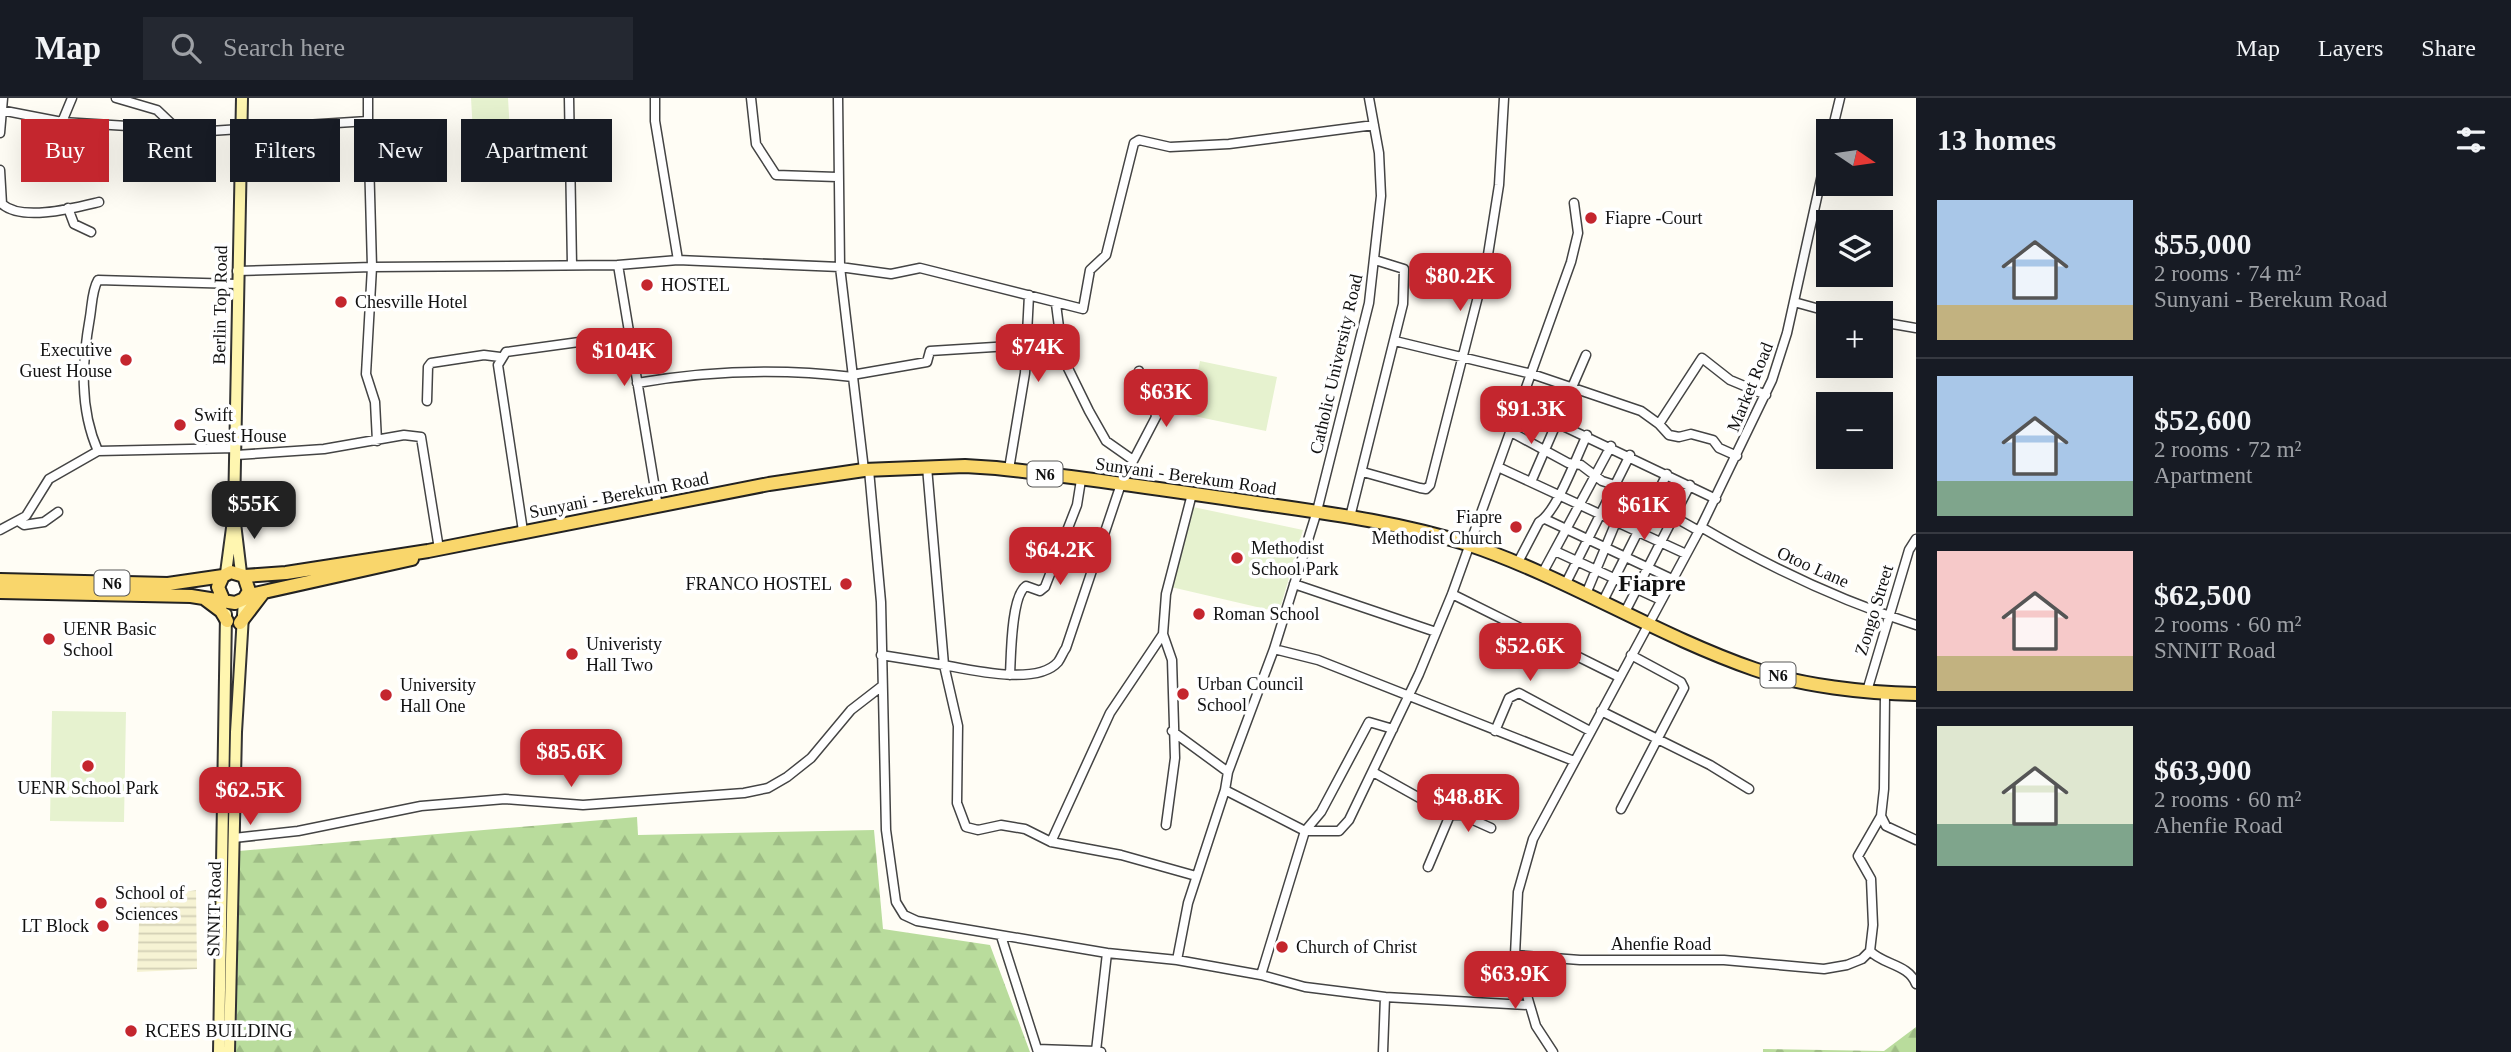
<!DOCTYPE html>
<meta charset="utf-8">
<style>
body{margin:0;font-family:Georgia,serif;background:#242831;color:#f1f3f6;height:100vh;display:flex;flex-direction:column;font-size:26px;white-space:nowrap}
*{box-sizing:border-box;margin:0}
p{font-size:23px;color:#9ea1a6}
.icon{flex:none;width:38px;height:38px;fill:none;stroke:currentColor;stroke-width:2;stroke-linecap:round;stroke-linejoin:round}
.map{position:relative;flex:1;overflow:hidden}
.side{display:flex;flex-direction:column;background:#171b24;width:595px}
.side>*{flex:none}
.guide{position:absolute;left:21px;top:21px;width:665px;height:63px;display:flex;gap:14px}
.needle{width:46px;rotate:103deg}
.fabs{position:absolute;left:1816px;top:21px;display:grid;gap:14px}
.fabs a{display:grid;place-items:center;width:77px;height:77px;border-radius:0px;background:#171b24;box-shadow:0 7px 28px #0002;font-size:35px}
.price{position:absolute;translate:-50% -60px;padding:0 16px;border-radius:14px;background:#c4262e;color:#fff;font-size:23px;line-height:46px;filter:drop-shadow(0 2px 4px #0008)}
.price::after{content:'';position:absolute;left:50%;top:42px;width:21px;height:16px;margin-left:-10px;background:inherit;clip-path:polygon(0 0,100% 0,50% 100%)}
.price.on{background:#222;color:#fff}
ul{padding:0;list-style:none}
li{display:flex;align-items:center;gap:21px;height:175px;padding:0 21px}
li+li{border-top:2px solid #363941}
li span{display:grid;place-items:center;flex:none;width:196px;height:140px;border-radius:0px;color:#555}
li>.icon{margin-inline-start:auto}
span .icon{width:84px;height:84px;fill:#fffc;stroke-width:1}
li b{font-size:30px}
h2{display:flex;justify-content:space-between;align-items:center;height:84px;padding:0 21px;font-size:30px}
.tag{padding:0 24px;border-radius:0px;background:#171b24;box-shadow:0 7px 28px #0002;font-size:24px;line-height:63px}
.tag.on{background:#c4262e;color:#fff}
header{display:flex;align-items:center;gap:42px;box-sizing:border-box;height:98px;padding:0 35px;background:#171b24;border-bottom:2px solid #363941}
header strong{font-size:33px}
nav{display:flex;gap:38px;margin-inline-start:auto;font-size:24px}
.search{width:490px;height:63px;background:#242831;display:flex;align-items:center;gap:18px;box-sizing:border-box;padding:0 24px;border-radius:0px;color:#9ea1a6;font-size:26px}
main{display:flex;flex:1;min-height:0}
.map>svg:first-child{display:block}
.farmland{fill:url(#farmland-rules)}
.forest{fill:url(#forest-firs)}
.pitch{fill:#e6f2cf}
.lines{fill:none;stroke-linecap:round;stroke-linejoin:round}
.street-casing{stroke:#444;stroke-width:11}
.secondary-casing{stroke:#333;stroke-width:14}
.primary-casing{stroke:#222;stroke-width:16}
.street{stroke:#fff;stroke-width:8}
.secondary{stroke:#fff6b0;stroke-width:10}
.primary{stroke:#f9d66b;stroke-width:12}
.poi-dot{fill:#c4262e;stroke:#fff;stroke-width:2.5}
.labels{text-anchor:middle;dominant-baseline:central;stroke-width:7;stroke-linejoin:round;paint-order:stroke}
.shield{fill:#fff;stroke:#585858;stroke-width:2}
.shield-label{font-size:16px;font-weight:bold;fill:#111}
.poi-label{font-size:18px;fill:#111;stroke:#fff;text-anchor:start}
.street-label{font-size:18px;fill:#111;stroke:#fff}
.district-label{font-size:24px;font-weight:bold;fill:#111;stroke:#fff}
</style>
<header>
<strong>Map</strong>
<div class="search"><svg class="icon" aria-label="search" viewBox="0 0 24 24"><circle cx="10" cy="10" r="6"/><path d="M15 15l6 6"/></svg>Search here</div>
<nav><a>Map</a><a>Layers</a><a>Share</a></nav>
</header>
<main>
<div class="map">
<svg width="1916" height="954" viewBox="0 0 1916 954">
<defs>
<pattern id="farmland-rules" width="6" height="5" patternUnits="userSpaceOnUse" patternTransform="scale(1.75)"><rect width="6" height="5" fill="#f6f3d4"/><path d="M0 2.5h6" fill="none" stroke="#d2cfb5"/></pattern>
<pattern id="forest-firs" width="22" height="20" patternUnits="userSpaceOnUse" patternTransform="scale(1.75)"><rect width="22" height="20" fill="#b9dc9c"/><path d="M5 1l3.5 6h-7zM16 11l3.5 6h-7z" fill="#9ebc85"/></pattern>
</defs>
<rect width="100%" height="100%" fill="#fffdf5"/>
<path class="farmland" d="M196 792 197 871 137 874 140 802Z"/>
<path class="forest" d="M637 719 638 737 874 732 883 831 990 847 1030 954H236L239 753Z
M1916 929V954H1763V951L1884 953Z"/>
<path class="pitch" d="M471 0H508L512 69 475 71Z
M1200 263 1277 279 1266 333 1189 317Z
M1193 409 1303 432 1279 514 1171 489Z
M52 613 126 614 124 724 50 723Z"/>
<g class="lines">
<defs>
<path id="street" d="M116 0 157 12 177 31
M368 0V23
M569 0 572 167
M655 0V23L678 162
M751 0 756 46 776 77 837 79
M838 0 840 169 891 176 920 170 1083 211 1090 172 1106 157 1134 45 1139 42 1170 49 1229 46 1374 27
M1369 0 1379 55 1381 98 1369 205 1317 413 1274 551 1318 562 1574 663
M0 12 62 24 210 33 368 23 372 169 237 173
M62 24 72 0
M1832 33 1840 0
M0 35 3 0
M1829 45 1787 235 1772 282 1701 429 1533 741 1518 794 1515 857 1580 862H1724L1824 871 1847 867 1862 861 1870 853
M0 72 2 106C22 124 74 110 99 104
M68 110 74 126 91 134
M618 167 658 409
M1794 204 1834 215
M1056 206 1063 260 1089 313 1106 343 1133 362
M1881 224 1916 230
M1395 243 1532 276 1641 313 1659 326 1669 337 1679 339 1691 336 1713 342 1719 350 1737 358
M852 277 927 264 930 253 1027 247
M637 285C711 272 779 270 853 279
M427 303 428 269 431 265 484 257 500 259
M1521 308 1716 401
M1659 326 1702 260 1730 282 1766 297
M1511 334 1568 365 1581 367 1602 383 1621 389 1699 433
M377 343 375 304 366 276 372 169 618 167 678 162 840 169 864 372
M236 350 98 353C79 310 82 264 90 219 92 207 92 192 98 182L237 186
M236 357 324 351 404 337 421 339 439 451
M927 369 944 567C971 572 1037 588 1058 564 1061 560 1063 554 1066 550L1121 386 1156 319 1154 306 1139 273
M1498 369 1686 456
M1009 371 1025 275 1029 197
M869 372 881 504 886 732 896 804 904 817 917 823 1107 855 1096 953 1101 954
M1363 374 1420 390 1426 391 1430 387 1487 163 1499 87 1504 0
M1531 384 1586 257
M1350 419 1403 206 1404 171 1375 162
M1545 421 1672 481
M18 423 24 427 44 424 58 414
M1701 429C1769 469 1841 503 1916 527
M0 432 26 418 49 381 98 353
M523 433 498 267 506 254 630 237
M1555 453 1661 502
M1517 466 1539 424C1557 414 1577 357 1587 337
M1542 476 1611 348
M1294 486 1436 534
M1565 487 1630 357
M1452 496 1619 579
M1586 496 1616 424
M1602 505 1667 376
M1625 514 1690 387
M881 557 944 567 958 628 957 705 966 729 978 732 1001 727 1025 731 1051 744 1121 757 1196 778
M1010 577C1011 558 1011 498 1026 488L1040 493 1045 489 1077 407 1081 382
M1867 593 1909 452 1916 441
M1601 613 1710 667 1749 691
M1172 633 1228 674
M1495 633 1509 600 1519 595 1590 633
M1373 674 1450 717 1428 769
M1225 692 1305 733H1339L1349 722 1419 576 1452 496 1571 164 1578 135 1574 105
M1621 711 1684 590 1681 584 1631 557
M1450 717H1462L1491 730
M1881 718 1886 728 1916 742
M1166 727 1175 660 1172 562 1163 536 1166 496 1192 396
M234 740 298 733 421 708 505 701 583 707 744 695 768 690 787 679 811 660 851 612 882 588
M1051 744 1110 615 1163 536
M1001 838 1038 954
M1870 853 1873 827 1871 781 1858 758 1881 718 1884 691 1885 596
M1870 853C1883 867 1909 866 1916 886
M1107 855 1177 862 1261 877
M1515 857 1536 928 1553 954
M1177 862 1188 805 1225 692 1228 674 1274 551
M1385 899 1528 907
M1037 951 1096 953
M1383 954 1385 899 1305 889 1261 877 1305 733 1321 714 1369 624 1393 631"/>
<path id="secondary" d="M235 425 241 475
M226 475 234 415 242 0
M219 954 226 516
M229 954 236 634 244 501"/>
<path id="primary" d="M244 478 286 475 428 453 769 386 864 372 965 368 996 370C1079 379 1161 391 1243 403 1318 414 1395 423 1467 446 1566 479 1656 537 1754 571 1801 588 1866 595 1916 596
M0 482 168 486 223 478
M0 494 191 498 235 505 244 501 249 493 244 478 231 474 223 478 218 489 223 501
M246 498 412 461
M205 501 221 513 227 523
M240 525 263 495"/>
</defs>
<use href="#street" class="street-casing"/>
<use href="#secondary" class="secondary-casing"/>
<use href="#primary" class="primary-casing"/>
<use href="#street" class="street"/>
<use href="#secondary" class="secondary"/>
<use href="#primary" class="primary"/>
</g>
<g class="poi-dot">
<circle cx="1591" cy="120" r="7"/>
<circle cx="647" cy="187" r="7"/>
<circle cx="341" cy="204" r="7"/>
<circle cx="126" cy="262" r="7"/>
<circle cx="180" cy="327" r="7"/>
<circle cx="1516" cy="429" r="7"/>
<circle cx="1237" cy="460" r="7"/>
<circle cx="846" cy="486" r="7"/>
<circle cx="1199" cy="516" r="7"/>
<circle cx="49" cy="541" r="7"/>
<circle cx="572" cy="556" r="7"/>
<circle cx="1183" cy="596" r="7"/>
<circle cx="386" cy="597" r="7"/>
<circle cx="88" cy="668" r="7"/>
<circle cx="101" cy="805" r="7"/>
<circle cx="103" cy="828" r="7"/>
<circle cx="1282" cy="849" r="7"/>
<circle cx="131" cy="933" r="7"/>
</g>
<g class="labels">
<g class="shield">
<rect x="1027.5" y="363.5" width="35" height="25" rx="5"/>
<rect x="94.5" y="472.5" width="35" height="25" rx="5"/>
<rect x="1760.5" y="564.5" width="35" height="25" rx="5"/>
</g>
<g class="shield-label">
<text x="1045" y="376">N6</text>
<text x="112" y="485">N6</text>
<text x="1778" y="577">N6</text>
</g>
<g class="poi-label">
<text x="1605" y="120">Fiapre -Court</text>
<text x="661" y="187">HOSTEL</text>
<text x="355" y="204">Chesville Hotel</text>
<text x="112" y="252" text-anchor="end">Executive<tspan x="112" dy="21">Guest House</tspan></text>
<text x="194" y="317">Swift<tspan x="194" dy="21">Guest House</tspan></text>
<text x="1502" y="419" text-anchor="end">Fiapre<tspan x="1502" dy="21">Methodist Church</tspan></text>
<text x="1251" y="450">Methodist<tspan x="1251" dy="21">School Park</tspan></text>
<text x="832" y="486" text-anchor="end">FRANCO HOSTEL</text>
<text x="1213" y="516">Roman School</text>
<text x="63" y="531">UENR Basic<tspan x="63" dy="21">School</tspan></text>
<text x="586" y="546">Univeristy<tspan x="586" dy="21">Hall Two</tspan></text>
<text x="1197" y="586">Urban Council<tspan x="1197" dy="21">School</tspan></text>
<text x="400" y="587">University<tspan x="400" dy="21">Hall One</tspan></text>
<text x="88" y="690" text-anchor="middle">UENR School Park</text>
<text x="115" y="795">School of<tspan x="115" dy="21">Sciences</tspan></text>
<text x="89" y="828" text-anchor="end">LT Block</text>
<text x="1296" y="849">Church of Christ</text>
<text x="145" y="933">RCEES BUILDING</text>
</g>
<g class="street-label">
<text transform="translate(220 207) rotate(-89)">Berlin Top Road</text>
<text transform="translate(1336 266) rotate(-77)">Catholic University Road</text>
<text transform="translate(1750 289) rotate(-68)">Market Road</text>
<text transform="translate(1186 378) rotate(8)">Sunyani - Berekum Road</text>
<text transform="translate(619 397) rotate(-11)">Sunyani - Berekum Road</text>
<text transform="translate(1813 469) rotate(24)">Otoo Lane</text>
<text transform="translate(1874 512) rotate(-73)">Zongo Street</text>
<text transform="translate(214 811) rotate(-89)">SNNIT Road</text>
<text x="1661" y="846">Ahenfie Road</text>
</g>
<g class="district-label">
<text x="1652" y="485">Fiapre</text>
</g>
</g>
</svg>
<div class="fabs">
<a><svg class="needle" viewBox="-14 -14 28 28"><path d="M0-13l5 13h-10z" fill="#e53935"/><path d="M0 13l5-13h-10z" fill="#9ea1a6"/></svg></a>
<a><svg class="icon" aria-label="layers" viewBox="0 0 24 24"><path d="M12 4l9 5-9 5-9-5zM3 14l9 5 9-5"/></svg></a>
<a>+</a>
<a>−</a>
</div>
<b class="price" style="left:1460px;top:215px">$80.2K</b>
<b class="price" style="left:1038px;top:286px">$74K</b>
<b class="price" style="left:624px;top:290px">$104K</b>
<b class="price" style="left:1166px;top:331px">$63K</b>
<b class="price" style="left:1531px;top:348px">$91.3K</b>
<b class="price on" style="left:254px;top:443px">$55K</b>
<b class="price" style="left:1644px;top:444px">$61K</b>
<b class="price" style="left:1060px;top:489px">$64.2K</b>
<b class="price" style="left:1530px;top:585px">$52.6K</b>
<b class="price" style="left:571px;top:691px">$85.6K</b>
<b class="price" style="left:250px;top:729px">$62.5K</b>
<b class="price" style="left:1468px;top:736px">$48.8K</b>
<b class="price" style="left:1515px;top:913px">$63.9K</b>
<div class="guide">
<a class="tag on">Buy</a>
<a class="tag">Rent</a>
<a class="tag">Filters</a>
<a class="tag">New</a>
<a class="tag">Apartment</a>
</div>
</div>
<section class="side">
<h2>13 homes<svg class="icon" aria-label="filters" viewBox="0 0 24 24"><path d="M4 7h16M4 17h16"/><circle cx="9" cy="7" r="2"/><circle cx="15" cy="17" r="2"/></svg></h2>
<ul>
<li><span style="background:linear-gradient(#a9c7e8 75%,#c2b280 0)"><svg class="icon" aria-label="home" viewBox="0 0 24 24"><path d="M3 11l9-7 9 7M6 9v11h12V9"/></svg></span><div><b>$55,000</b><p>2 rooms · 74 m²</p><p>Sunyani - Berekum Road</p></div></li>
<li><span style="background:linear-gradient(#a9c7e8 75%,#7fa58c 0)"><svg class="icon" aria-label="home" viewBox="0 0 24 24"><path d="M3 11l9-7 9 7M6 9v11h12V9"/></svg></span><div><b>$52,600</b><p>2 rooms · 72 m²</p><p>Apartment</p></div></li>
<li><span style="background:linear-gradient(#f6c9c9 75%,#c2b280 0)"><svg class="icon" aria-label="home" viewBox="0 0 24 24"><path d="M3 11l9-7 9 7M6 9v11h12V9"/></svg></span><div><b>$62,500</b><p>2 rooms · 60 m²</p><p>SNNIT Road</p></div></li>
<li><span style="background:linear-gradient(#dfe7d0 70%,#7fa58c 0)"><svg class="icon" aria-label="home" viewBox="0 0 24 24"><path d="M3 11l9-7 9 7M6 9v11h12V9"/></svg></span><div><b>$63,900</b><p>2 rooms · 60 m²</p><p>Ahenfie Road</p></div></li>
</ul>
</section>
</main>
